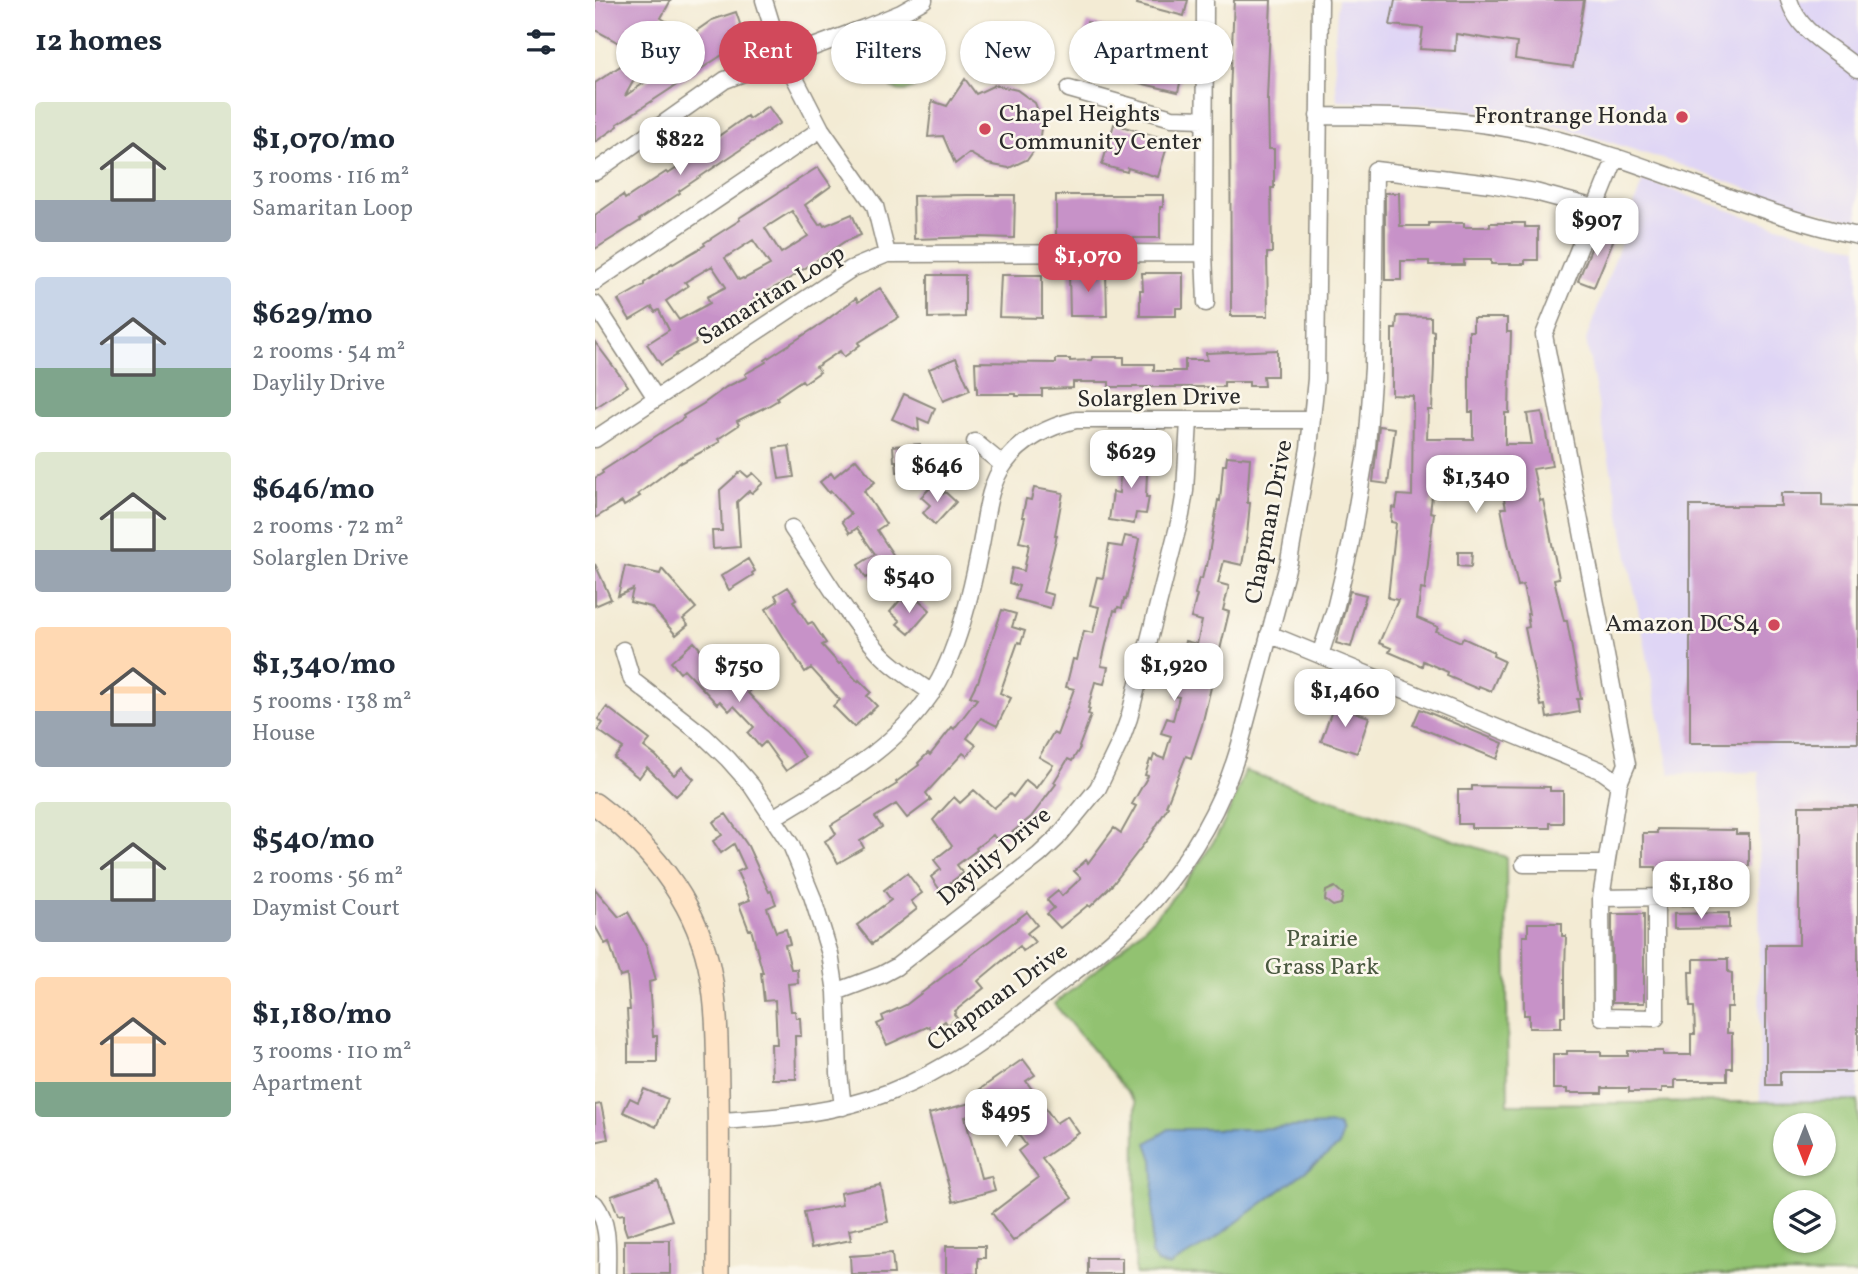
<!DOCTYPE html>
<meta charset="utf-8">
<style>
body{margin:0;font-family:Vollkorn,serif;background:#f2f2f3;color:#1f2937;height:100vh;display:flex;flex-direction:column;font-size:26px;white-space:nowrap}
*{box-sizing:border-box;margin:0}
p{font-size:23px;color:#747a83}
.icon{flex:none;width:38px;height:38px;fill:none;stroke:currentColor;stroke-width:2;stroke-linecap:round;stroke-linejoin:round}
.map{position:relative;flex:1;overflow:hidden}
.panel{display:flex;flex-direction:column;background:#fff;width:595px}
.panel>*{flex:none}
.hud{position:absolute;left:21px;top:21px;width:665px;height:63px;display:flex;gap:14px}
.needle{width:46px;rotate:180deg}
.fabs{position:absolute;left:1178px;top:1113px;display:grid;gap:14px}
.fabs a{display:grid;place-items:center;width:63px;height:63px;border-radius:50%;background:#fff;box-shadow:0 2px 5px #0004;font-size:35px}
.price{position:absolute;translate:-50% -60px;padding:0 16px;border-radius:14px;background:#fff;color:#222;font-size:23px;line-height:46px;filter:drop-shadow(0 2px 4px #0008)}
.price::after{content:'';position:absolute;left:50%;top:42px;width:21px;height:16px;margin-left:-10px;background:inherit;clip-path:polygon(0 0,100% 0,50% 100%)}
.price.active{background:#d1495b;color:#fff}
ul{padding:0;list-style:none}
li{display:flex;align-items:center;gap:21px;height:175px;padding:0 35px}
li span{display:grid;place-items:center;flex:none;width:196px;height:140px;border-radius:7px;color:#555}
li>.icon{margin-inline-start:auto}
span .icon{width:84px;height:84px;fill:#fffc;stroke-width:1}
li b{font-size:30px}
h2{display:flex;justify-content:space-between;align-items:center;height:84px;padding:0 35px;font-size:30px}
.chip{padding:0 24px;border-radius:32px;background:#fff;box-shadow:0 2px 5px #0004;font-size:24px;line-height:63px}
.chip.active{background:#d1495b;color:#fff}
main{display:flex;flex:1;min-height:0}
.map>svg:first-child{display:block}
.built{fill:#dfd5f5}
.green{fill:#92c271;stroke:#5e764e;stroke-width:2;fill-rule:evenodd}
.water{fill:#6b9cd5;stroke:#4b6480;stroke-width:2}
.building{fill:#c792c8;fill-rule:evenodd}
.lines{fill:none;stroke-linecap:round;stroke-linejoin:round}
.street-casing{stroke:#8f8b80;stroke-width:19}
.secondary-casing{stroke:#8f8b80;stroke-width:24}
.street{stroke:#fff;stroke-width:16}
.secondary{stroke:#ffe4c6;stroke-width:21}
.poi-dot{fill:#d1495b;stroke:#fbf7ec;stroke-width:2.5}
.labels{text-anchor:middle;dominant-baseline:central;stroke-width:5;stroke-linejoin:round;paint-order:stroke}
.poi-label{font-size:24px;fill:#2b2b2b;stroke:#fbf7ec;text-anchor:end}
.street-label{font-size:24px;fill:#2b2b2b;stroke:#fbf7ec}
.park-label{font-size:24px;fill:#4a5840;stroke:#fbf7ec}
</style>
<main>
<section class="panel">
<h2>12 homes<svg class="icon" aria-label="filters" viewBox="0 0 24 24"><path d="M4 7h16M4 17h16"/><circle cx="9" cy="7" r="2"/><circle cx="15" cy="17" r="2"/></svg></h2>
<ul>
<li><span style="background:linear-gradient(#dfe7d0 70%,#9aa5b1 0)"><svg class="icon" aria-label="home" viewBox="0 0 24 24"><path d="M3 11l9-7 9 7M6 9v11h12V9"/></svg></span><div><b>$1,070/mo</b><p>3 rooms · 116 m²</p><p>Samaritan Loop</p></div></li>
<li><span style="background:linear-gradient(#c9d6e8 65%,#7fa58c 0)"><svg class="icon" aria-label="home" viewBox="0 0 24 24"><path d="M3 11l9-7 9 7M6 9v11h12V9"/></svg></span><div><b>$629/mo</b><p>2 rooms · 54 m²</p><p>Daylily Drive</p></div></li>
<li><span style="background:linear-gradient(#dfe7d0 70%,#9aa5b1 0)"><svg class="icon" aria-label="home" viewBox="0 0 24 24"><path d="M3 11l9-7 9 7M6 9v11h12V9"/></svg></span><div><b>$646/mo</b><p>2 rooms · 72 m²</p><p>Solarglen Drive</p></div></li>
<li><span style="background:linear-gradient(#ffd9b3 60%,#9aa5b1 0)"><svg class="icon" aria-label="home" viewBox="0 0 24 24"><path d="M3 11l9-7 9 7M6 9v11h12V9"/></svg></span><div><b>$1,340/mo</b><p>5 rooms · 138 m²</p><p>House</p></div></li>
<li><span style="background:linear-gradient(#dfe7d0 70%,#9aa5b1 0)"><svg class="icon" aria-label="home" viewBox="0 0 24 24"><path d="M3 11l9-7 9 7M6 9v11h12V9"/></svg></span><div><b>$540/mo</b><p>2 rooms · 56 m²</p><p>Daymist Court</p></div></li>
<li><span style="background:linear-gradient(#ffd9b3 75%,#7fa58c 0)"><svg class="icon" aria-label="home" viewBox="0 0 24 24"><path d="M3 11l9-7 9 7M6 9v11h12V9"/></svg></span><div><b>$1,180/mo</b><p>3 rooms · 110 m²</p><p>Apartment</p></div></li>
</ul>
</section>
<div class="map">
<svg width="1263" height="1274" viewBox="0 0 1263 1274">
<rect width="100%" height="100%" fill="#fbf7ec"/>
<filter id="ink" filterUnits="userSpaceOnUse"><feTurbulence type="fractalNoise" baseFrequency=".0143" numOctaves="2"/><feDisplacementMap in="SourceGraphic" scale="14" xChannelSelector="R" yChannelSelector="G"/><feConvolveMatrix kernelMatrix="1 2 1 2 8 2 1 2 1" color-interpolation-filters="sRGB"/></filter>
<filter id="wash" filterUnits="userSpaceOnUse"><feTurbulence type="fractalNoise" baseFrequency=".00686" numOctaves="4" result="noise"/><feDisplacementMap in="SourceGraphic" scale="28" xChannelSelector="R" yChannelSelector="G"/><feGaussianBlur stdDeviation="1.57" result="paint"/><feColorMatrix in="noise" values="0 0 0 0 0 0 0 0 0 0 0 0 0 0 0 0 0 1.4 0 .05"/><feComposite in="paint" operator="in"/></filter>
<g filter="url(#wash)">
<rect width="100%" height="100%" fill="#f3ebd4"/>
<path class="built" d="M743 0H1263V221L1195 204 1074 161 970 128 854 106 742 101 739 47Z
M1048 180 1162 220 1241 243 1263 247V1101H1165L1164 772 1075 774 991 340Z"/>
<path class="green" d="M288 71a20 20 0 1 1 40 0a20 20 0 1 1-40 0Z
M650 771 911 857 913 1104 1263 1101V1274H540L541 1102 459 1004C523 954 585 903 625 830 635 812 642 791 650 771ZM1190 1125H1228V1164H1190ZM1190 1202H1228V1241H1190Z"/>
<path class="water" d="M733 1125 743 1126 747 1133 744 1146 731 1156 614 1243 574 1266 562 1263 556 1254 559 1176 558 1160 552 1143 574 1129H660Z"/>
<g id="blocks">
<path class="building" d="M0 0H76L66 18 71 21 51 58 0 30Z
M543 0H593L589 16 542 4Z
M639 0H676L672 100H673L674 149H679V188H676L677 253H672L673 316H636L635 94Z
M800 0H989L978 67 920 59 922 43 861 34 860 51 825 49 828 28 795 25Z
M141 12 152 45 132 52 22 124 23 126 0 142V83L30 63 40 78 30 96 99 49 91 38 117 20Z
M492 22 531 32 530 35 565 43 564 47 592 53 583 92 540 82 541 79 481 64Z
M370 79 381 94 400 85 422 90 440 103 447 121 444 143 433 159 414 168 393 164 374 153 360 164 348 136 333 137 337 101 352 106Z
M173 106 185 123 84 191 85 193 44 220 45 221 0 249V215L28 195 30 199 71 172 73 174 100 156 96 149 108 141 111 145 152 116 154 119Z
M519 124 574 140 563 177 533 168 532 172 507 165Z
M223 167 236 186 210 205 224 225 227 223 229 226 257 214 266 235 249 242 188 283 159 299 161 302 138 314 139 316 120 326 121 328 100 341 101 343 81 354 82 355 66 365 52 344 74 330 64 310 60 312 57 307 35 320 23 300 49 285V283L77 263 78 264 110 245 109 243 145 220 144 218ZM197 211 213 236 186 253 170 228ZM158 240 175 265 149 279 148 278 144 280 130 258ZM117 266 131 287 112 297 115 303 84 320 71 301 93 286 90 282Z
M790 193H804L805 226H834V223H869V227H895V223H930V227H943V260H930V264H896V260H869V265H834V261H806V280H790Z
M372 195H420L419 238 382 237 319 239 318 196Z
M461 195H568V207H565V238H461Z
M1004 229 1020 236 999 287 983 281Z
M511 272 512 316H475L474 273Z
M547 273H588V308H581V316H545V290H548Z
M333 275H370V317L333 318Z
M406 275H447V318L404 317Z
M285 288 304 317 263 343 265 345 249 357 245 351 221 367 225 372 209 383 207 380 182 397 183 400 168 409V408L142 421 144 425 123 439 125 442 86 463V462L43 494 45 496 29 506 27 502 0 518V478L8 473 7 471 89 418 88 416 108 404 131 387 152 377 150 374 171 362 170 360 229 322 261 298 263 302Z
M802 316 836 317V330L839 331V365L837 410H833L832 439H878V412H874V331H878V318H912V332H916L915 366 914 413H910V444H937L932 414 947 412 957 466 938 469 945 501 948 500 955 534 964 578 959 579 969 621H972L986 699H982L984 712 952 718 950 705 946 706 930 628 934 627 932 614H934L928 585 923 586 913 543 906 508H911L905 480 839 481 835 512 839 513 835 545 830 590 826 589 822 618 843 627 841 631 866 642 868 638 899 652 898 656 909 661 896 691 884 686 883 689 852 676 853 672 828 661 827 666 794 652 796 648 784 643 803 600 793 598 801 523 796 522 797 507 801 508 803 495 817 496 818 396 797 395V329H801Z
M0 342 33 386 0 408Z
M682 350V376H668L669 386H654V382H629V387H514V382H478V388L447 389V396H421V394H382V386L381 387 380 362 461 363V359H475V361L497 360V357H529V364H559V371H590V360H612L611 353Z
M361 358 375 390 348 401 334 369Z
M309 394 340 408 334 423 323 418 324 431 297 419Z
M784 426 800 428 793 484 778 482Z
M325 444 326 459 319 460 320 471 302 472 301 461H299L298 446Z
M194 446 199 477 184 479 179 448Z
M632 456 655 458 652 503H655L652 535 647 565 629 561 623 583 634 586 628 610 634 612 607 725 596 758 591 756 571 806 573 807 555 836 518 884 495 907 493 905 465 928 452 914 459 908 452 900 463 891 467 896 486 878 479 871 491 860 493 863 519 828 526 833 541 806 537 804 553 776 550 775 555 760 557 761 559 755 569 759 576 736 566 733 572 718 578 720 584 697 580 696 591 658 587 656 590 641 602 644 607 621 596 618 602 595 600 594 604 578 607 579 610 566H612L623 500 625 501 628 465H631Z
M526 457 557 459V473H552L551 497H554L551 514 541 513 539 524 514 520 518 492 524 493Z
M261 459 280 482 269 491 291 524 282 530 308 570 282 586 276 576 271 578 263 565 280 554 262 528 255 533 247 521 256 514 236 491 234 493 225 482 236 473 239 477Z
M146 471 153 477 158 473 168 483 157 493 154 491 142 502 145 547 118 549 117 531H127L125 490Z
M338 485 348 494 350 492 361 502 340 525 328 513 335 505 326 497Z
M439 488 468 493 460 535H462L448 592 458 595 455 608 420 599 424 586 414 583 417 568 429 571 434 544 424 542 430 517H427L431 499 436 500Z
M1186 493H1227V506L1263 507V743H1095V506H1186Z
M530 536 544 539 538 570 531 600 529 599 527 608 523 607 522 611 519 610 506 666 513 667 509 684 500 682 493 708 495 709 493 714 496 715 484 747 485 748 477 761 473 759 459 782 461 784 436 817 404 843 398 835 381 848 382 850 362 865 368 873 345 890 336 877 346 869 339 860 357 846 338 820 359 797 365 803 379 790 399 808 415 794 418 797 431 780 441 788 458 765 444 757 458 733 462 735 479 689 471 687 478 659 482 660 489 631 498 633 504 607 495 605 502 577 508 578 514 545 527 547Z
M863 552H877L876 567 863 566Z
M153 559 160 571 157 573 158 575 134 590 126 576Z
M0 564 16 599 0 606Z
M30 566 65 574 67 569 101 608 88 619 93 625 81 635 56 607 35 602 38 589 23 596Z
M193 587 201 599 198 601 213 624 217 622 231 643 227 645 244 664 246 663 263 682 264 680 276 692 272 696 282 706 259 727 238 706 245 700 216 668 210 672 171 609 183 601 180 595Z
M755 591 771 595 756 647 741 643Z
M306 599 316 608 324 600 335 610 314 634 302 624 305 621 295 612Z
M407 610 421 614 417 627 430 631 426 643 423 642 405 693 416 698 402 726 386 718 372 738 381 745 372 756 368 753 331 793 336 800 312 818 301 804 280 817 287 827 265 841 269 848 243 863 230 841 241 834 236 825 302 784 301 782 324 765 323 763 333 753 335 755 357 727 359 729 382 699 375 696 382 682H383Z
M99 642 130 677 136 671 155 691 153 693 195 738 210 757 191 771 170 742 165 747 153 733 159 727 139 706 134 711 125 701 122 704 89 669 85 673 76 662Z
M739 705 774 717 762 753 726 741Z
M12 707 55 740 49 747 61 756 79 775 87 767 99 779 81 796 52 767 44 778 19 758 28 748 3 730 8 723 3 719Z
M825 709 908 743 902 759 818 725Z
M877 786 955 787V791H968V823H955V828H876V824H863V790H877Z
M1204 806H1263V1072H1185V1085H1171V945H1204Z
M131 814 153 846 174 892 176 891 181 904 172 908 181 932 191 929 195 944 190 945 196 969H202L203 983 193 984 196 1011H200L201 1018H205L206 1036H200L201 1079H177L176 1044H182L180 1000 169 1001 166 973H168L156 929 154 930 144 904 155 900 142 872 150 868 139 844 126 853 118 841 127 835 118 822Z
M1062 829 1141 830V834H1154V866H1141V870L1096 871H1061V867H1048V833H1062Z
M312 873 327 893 316 901 322 909 277 944 262 925 296 900 289 890Z
M740 887 748 894 746 904 738 906 730 900 731 891Z
M0 889 24 917 33 912 51 945 61 980 54 982 58 1036H62V1062H33V1045H34L32 1010H35L32 975 25 977 14 942 10 944 0 926Z
M432 912 442 925 432 933 440 942 428 951 425 946 383 981 389 988 360 1011 361 1012 359 1014 362 1018 353 1025 350 1021 337 1031 334 1026 292 1045 282 1024 289 1021 287 1016 311 1005Z
M1134 913V928L1079 929V914Z
M1017 914H1049V1003H1017Z
M933 923H967V936H971L970 970V1016H966V1028H934V1015H929L928 936H933Z
M1099 959H1133V972L1137 973V1007H1132V1033H1137V1068H1132V1080H1080V1088H1067V1092H1034V1088H1007V1093H972V1089H958V1054H972V1051H1006V1056H1033V1051H1068V1055H1096V1034H1100L1099 1007H1095L1094 972H1099Z
M428 1059 440 1075 431 1081 461 1123 472 1116 484 1133 447 1159 477 1198 418 1241 397 1213 443 1178 423 1151 431 1145 402 1105 394 1111 370 1117 386 1178 396 1176 400 1190 358 1202 334 1114 383 1101 378 1094Z
M49 1089 73 1099 61 1127 28 1112 35 1098 43 1102Z
M6 1104 13 1139 0 1142V1105Z
M63 1180 77 1220 32 1235 29 1226V1214L23 1215 16 1196Z
M286 1185 293 1222 254 1230 256 1240 216 1248 209 1212 247 1205 245 1193Z
M29 1240H75V1274H29Z
M351 1246H390V1258H383V1274H351Z
M297 1253 299 1274H256L255 1256Z
M493 1258H527V1274H493Z"/>
</g>
</g>
<g filter="url(#ink)">
<use href="#blocks" fill-opacity="0" stroke="#8f8b80" stroke-width="2"/>
<g class="lines">
<defs>
<path id="street" d="M169 0 177 26 190 59 226 129 280 206 292 254
M610 0 609 253 611 303
M1194 0C1205 35 1237 46 1263 69
M474 89 577 118 609 119
M723 116C797 116 871 117 944 135 1053 161 1154 213 1263 236
M1021 157 949 335 1032 764 1024 783 1006 898 1007 1017 1061 1018V897
M0 172 130 80 272 27 306 13 329 0
M0 282 226 129
M0 304 61 398
M0 439 256 269 292 254 609 253
M380 442 408 465
M197 528C225 569 251 616 285 653 300 669 319 680 337 693
M674 634 1007 771 1024 783
M28 650 37 680 109 736 133 759 156 785 196 845 217 896 235 954 241 992 244 1073 248 1107
M725 655 740 609 755 547 772 447 778 368 780 170 895 184 940 192 1000 208
M178 818C237 781 295 754 336 694 362 656 377 589 386 544 391 518 393 485 410 463 426 440 455 426 481 420H717
M929 864H1010
M1006 898 1144 896
M241 992 286 975 301 967 444 855 462 838 503 788 526 740 534 718 586 515 590 491 594 421
M123 1121C182 1118 240 1113 295 1092 354 1069 403 1032 452 993 489 964 529 935 560 899 599 854 627 805 644 748L694 561 714 448 721 379 725 0
M0 1204C15 1224 12 1250 12 1274"/>
<path id="secondary" d="M0 804C58 848 103 903 116 976 123 1013 122 1051 123 1088 124 1150 123 1212 123 1274"/>
</defs>
<use href="#street" class="street-casing"/>
<use href="#secondary" class="secondary-casing"/>
<use href="#street" class="street"/>
<use href="#secondary" class="secondary"/>
</g>
</g>
<g class="poi-dot">
<circle cx="1087" cy="117" r="7"/>
<circle cx="390" cy="129" r="7"/>
<circle cx="1179" cy="625" r="7"/>
</g>
<g class="labels">
<g class="poi-label">
<text x="404" y="115" text-anchor="start">Chapel Heights<tspan x="404" dy="28">Community Center</tspan></text>
<text x="1073" y="117">Frontrange Honda</text>
<text x="1165" y="625">Amazon DCS4</text>
</g>
<g class="street-label">
<text transform="translate(177 296) rotate(-32)">Samaritan Loop</text>
<text transform="translate(564 399) rotate(-1)">Solarglen Drive</text>
<text transform="translate(675 522) rotate(-79)">Chapman Drive</text>
<text transform="translate(400 857) rotate(-40)">Daylily Drive</text>
<text transform="translate(403 998) rotate(-36)">Chapman Drive</text>
</g>
<g class="park-label">
<text x="727" y="940">Prairie<tspan x="727" dy="28">Grass Park</tspan></text>
</g>
</g>
</svg>
<div class="fabs">
<a><svg class="needle" viewBox="-14 -14 28 28"><path d="M0-13l5 13h-10z" fill="#e53935"/><path d="M0 13l5-13h-10z" fill="#747a83"/></svg></a>
<a><svg class="icon" aria-label="layers" viewBox="0 0 24 24"><path d="M12 4l9 5-9 5-9-5zM3 14l9 5 9-5"/></svg></a>
</div>
<b class="price" style="left:85px;top:177px">$822</b>
<b class="price" style="left:1002px;top:258px">$907</b>
<b class="price active" style="left:493px;top:294px">$1,070</b>
<b class="price" style="left:536px;top:490px">$629</b>
<b class="price" style="left:342px;top:504px">$646</b>
<b class="price" style="left:881px;top:515px">$1,340</b>
<b class="price" style="left:314px;top:615px">$540</b>
<b class="price" style="left:579px;top:703px">$1,920</b>
<b class="price" style="left:144px;top:704px">$750</b>
<b class="price" style="left:750px;top:729px">$1,460</b>
<b class="price" style="left:1106px;top:921px">$1,180</b>
<b class="price" style="left:411px;top:1149px">$495</b>
<div class="hud">
<a class="chip">Buy</a>
<a class="chip active">Rent</a>
<a class="chip">Filters</a>
<a class="chip">New</a>
<a class="chip">Apartment</a>
</div>
</div>
</main>
